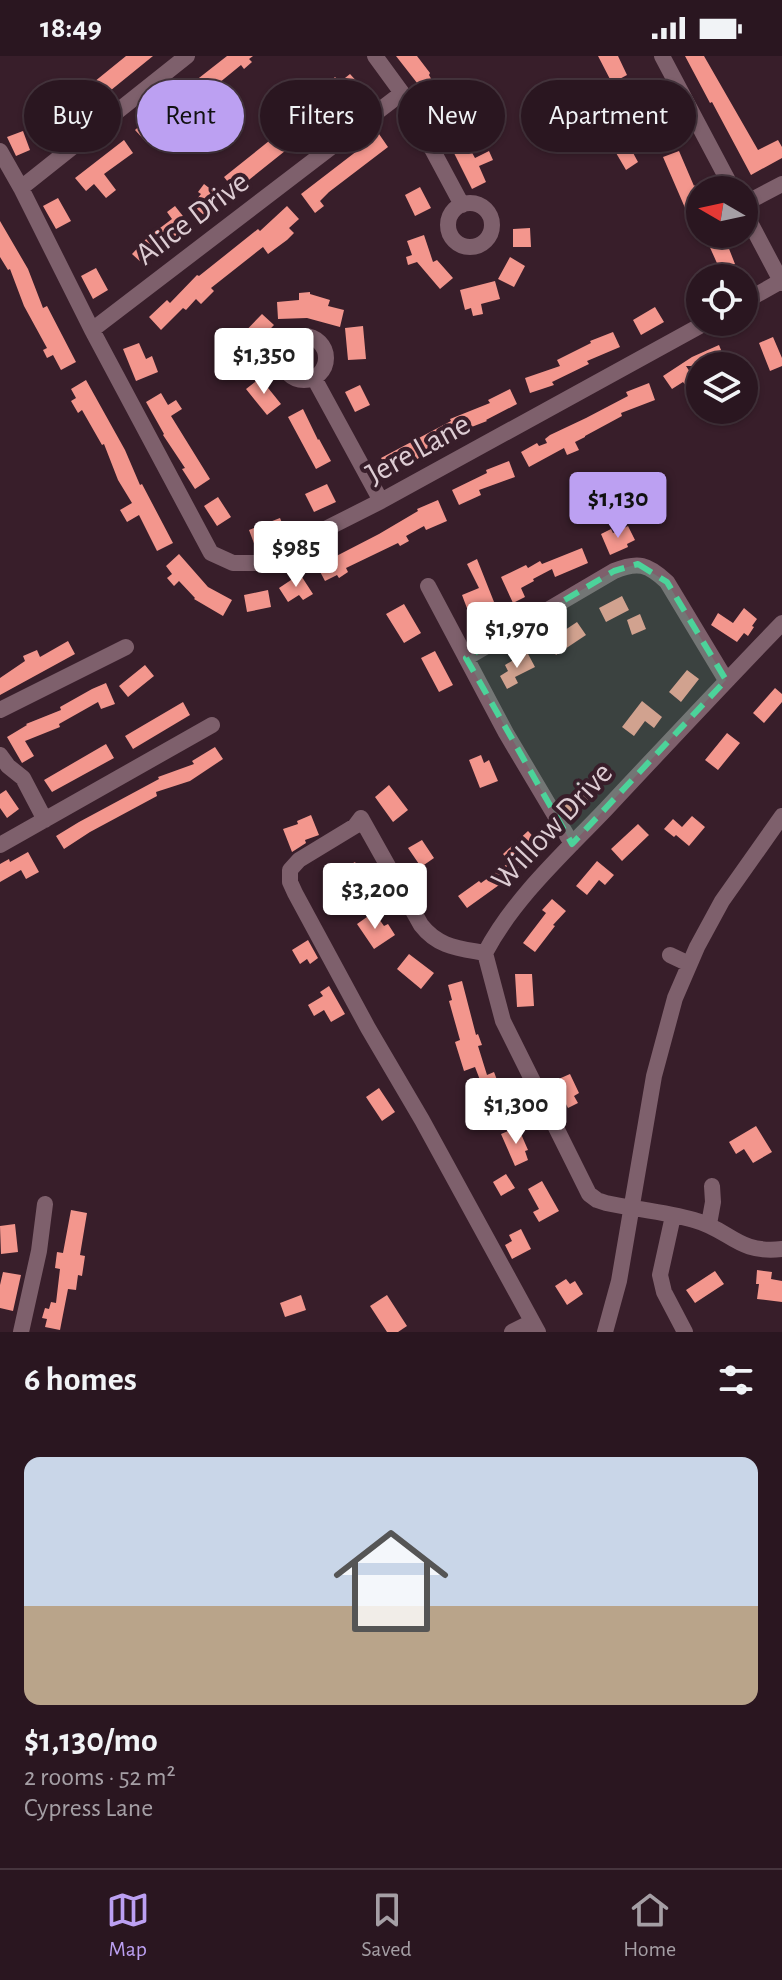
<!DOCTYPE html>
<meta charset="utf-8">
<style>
body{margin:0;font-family:"Alegreya Sans",sans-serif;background:#36232d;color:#f1f3f6;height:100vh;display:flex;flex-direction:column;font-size:30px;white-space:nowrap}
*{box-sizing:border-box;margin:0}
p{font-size:26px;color:#a59fa5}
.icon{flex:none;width:44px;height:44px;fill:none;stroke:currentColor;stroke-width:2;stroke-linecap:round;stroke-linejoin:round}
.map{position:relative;height:1276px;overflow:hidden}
.drawer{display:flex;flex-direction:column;background:#2a1620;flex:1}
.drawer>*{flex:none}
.guide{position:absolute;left:24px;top:24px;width:734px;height:72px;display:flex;gap:16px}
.needle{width:52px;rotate:279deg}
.tools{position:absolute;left:686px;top:120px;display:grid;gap:16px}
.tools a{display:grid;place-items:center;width:72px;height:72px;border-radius:50%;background:#2a1620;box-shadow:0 2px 6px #0004,0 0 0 2px #46353e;font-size:40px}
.price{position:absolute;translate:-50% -68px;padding:0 18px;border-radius:8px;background:#fff;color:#222;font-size:26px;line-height:52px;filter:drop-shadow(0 2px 4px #0008)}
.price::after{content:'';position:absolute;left:50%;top:48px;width:24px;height:18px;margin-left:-12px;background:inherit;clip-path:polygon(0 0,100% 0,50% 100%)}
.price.active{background:#bca0f2;color:#111}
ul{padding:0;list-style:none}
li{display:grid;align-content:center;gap:16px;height:424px;padding:0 24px}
li span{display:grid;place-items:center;height:248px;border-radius:16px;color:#555}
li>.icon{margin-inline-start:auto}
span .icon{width:144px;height:144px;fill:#fffc;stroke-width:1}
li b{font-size:34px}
h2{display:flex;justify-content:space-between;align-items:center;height:96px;padding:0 24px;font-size:34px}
.tag{padding:0 28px;border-radius:36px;background:#2a1620;box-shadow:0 2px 6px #0004,0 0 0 2px #46353e;font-size:28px;line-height:72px}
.tag.active{background:#bca0f2;color:#111}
.status{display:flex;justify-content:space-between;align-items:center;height:56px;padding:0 40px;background:#2a1620;direction:ltr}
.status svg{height:22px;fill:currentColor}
.tabs{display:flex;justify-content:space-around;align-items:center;height:112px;border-top:2px solid #46353e;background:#2a1620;font-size:22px;color:#a59fa5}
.tabs a{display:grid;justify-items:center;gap:4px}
.tabs .active{color:#bca0f2}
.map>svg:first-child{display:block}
.building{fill:#f3968d}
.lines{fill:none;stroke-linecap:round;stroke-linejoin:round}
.minor{stroke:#7e606c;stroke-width:16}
.marked{fill:#4cd39a;fill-opacity:0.2;stroke:#4cd39a;stroke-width:6;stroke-dasharray:16 10;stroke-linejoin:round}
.labels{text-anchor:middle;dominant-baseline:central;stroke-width:8;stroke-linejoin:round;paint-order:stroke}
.street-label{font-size:32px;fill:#ddccd3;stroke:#381e2a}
</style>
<div class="status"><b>18:49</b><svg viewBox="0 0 49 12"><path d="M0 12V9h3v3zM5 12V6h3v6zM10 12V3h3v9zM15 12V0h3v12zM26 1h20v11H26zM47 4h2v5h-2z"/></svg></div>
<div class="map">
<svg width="782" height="1276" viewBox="0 0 782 1276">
<rect width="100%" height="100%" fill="#381e2a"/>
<path class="building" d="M126 0H153L68 69 57 56Z
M227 0H253L249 3 252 6 244 13 241 9 197 45 187 53 191 57 182 65 167 47Z
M396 0H417L430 17 429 19 475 102 489 95 493 104 479 110 486 126 472 133 454 97 418 34 421 32Z
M598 0H618L627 19 612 27Z
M685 0H704L758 94 778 84 782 91V102L751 119 712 46 710 47Z
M350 18 361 30 343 46 327 29 335 21 340 26Z
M640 38 649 55 615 75 606 58Z
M306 56 315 68 299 81 290 69Z
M153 58 170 77 163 83 157 77 147 87 135 74Z
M23 75 30 94 16 100 7 81Z
M379 78 388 91 329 136 320 145 324 150 315 157 301 138Z
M274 81 285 95 235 135 224 121Z
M625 82 638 106 626 114 612 90Z
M124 84 133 97 104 118 116 134 106 142 94 128 86 135 75 122Z
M679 95 694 130 695 129 700 138V164L692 168 663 101Z
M204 128 221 141 205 160 192 149 201 138 198 136Z
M420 131 431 152 415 160 405 139Z
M58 142 71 165 56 173 43 150Z
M175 150 190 169 171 184 169 182 144 209 132 198 148 181 172 163 167 156Z
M287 150 299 163 289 172 294 177 287 184 268 198 263 191 211 232 214 235 201 248 196 243 186 254 183 252 161 274 149 261 167 244 170 247 197 219 199 220 258 173 260 175Z
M0 165 28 213 43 252 47 250 76 306 61 314 53 299 47 302 43 294 47 292 24 250 10 213 8 214 0 201Z
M530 172 531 191H513V173Z
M424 179 433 206 437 204 453 222 440 233 417 206 408 209 406 201 412 199 407 185Z
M724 180 735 208 720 214 708 187Z
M510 201 525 210 514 231 498 223Z
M96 212 108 234 93 243 81 220Z
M495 225 500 243 481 248 483 258 473 260 471 252 465 254 460 234Z
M310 236V238L330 244 328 250 344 254 340 271 307 262 278 263 277 246 299 244V237Z
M655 251 664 266 641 279 633 264Z
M262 258 274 269 250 294 238 283Z
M363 270 366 303 348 304 345 272Z
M613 276 620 291 587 305 589 308 552 326 554 329 530 337 525 322 560 310 557 304 591 287 590 285Z
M773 281 782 302V310L770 315 759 287Z
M139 287 146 303 152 300 158 316 136 325 123 293Z
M719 289 725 304 711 310H686L696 325 687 331 683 326 672 333 663 320 692 301Z
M260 322 281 348 267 359 246 333Z
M86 324 125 394 140 429 142 428 173 487 157 495 139 459 127 466 120 454 132 447 118 424 104 388 102 389 82 354 78 357 71 345 76 342 71 333Z
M649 327 655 344 621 357 622 360 585 380V381L575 386 579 394 567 399 564 392 529 411 521 396 537 387 539 390 547 387 545 383 550 379 586 362 628 340 626 336Z
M360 329 370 349 355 356 345 336Z
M510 333 517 348 486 364 487 365 443 382 445 387 391 418 381 402 451 365 450 363 490 347 488 344Z
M161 337 168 349 176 344 182 353 171 360 210 423 195 433 182 413 185 412 163 379 164 378 146 346Z
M303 353 318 384 319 383 331 405 316 413 288 361Z
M509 405 515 421 479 434 481 439 459 449 452 434 487 417 486 414Z
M327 428 336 446 314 456 305 438Z
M594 436 603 454 589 462 579 444Z
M218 441 231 461 217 470 204 450Z
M438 444 447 465 426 474 424 470 406 480 409 485 400 490 398 487 346 512 348 516 339 522 337 519 325 525 317 510 379 478 418 455 417 453Z
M280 462 286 477 255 490 249 474Z
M628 470 635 484 627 488 628 491 610 499 601 478 611 473 613 477Z
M582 492 588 507 555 521 552 513 533 523 534 525 521 532 525 541 513 547 501 521 526 509 528 512 540 505 542 508Z
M179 498 208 531 232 544 223 560 194 543 195 542 179 525 174 530 167 522 172 518 166 510Z
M477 503 496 551 483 556 486 563 473 568 462 539 479 532 467 508Z
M300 518 313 538 303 544 299 539 288 546 279 532Z
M268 534 271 551 247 556 244 539Z
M622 540 629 554 606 566 599 552Z
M404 548 421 577 404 587 386 558Z
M744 552 757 563 752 570 754 571 748 580 744 577 737 586 711 569 718 557 733 567Z
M640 558 646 573 632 579 627 564Z
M577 566 586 579 556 599 547 586Z
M68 585 75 598 0 639V622L25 605 23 600 37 594 40 601Z
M435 595 453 629 439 636 421 602Z
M527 596 535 611 515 621 518 627 507 633 500 620 508 615 505 609Z
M145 609 154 620 128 641 119 630Z
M687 614 699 623 681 646 669 636Z
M106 627 115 648 101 653 98 646 59 668 60 671 25 685 34 700 22 707 7 681 27 669 26 668 61 654 60 651 92 633Z
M775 632 782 638V646L764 667 753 657Z
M642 645 662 661 654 672 645 665 634 680 622 671Z
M183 646 190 659 133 693 125 680Z
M727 677 740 687 718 714 705 704Z
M106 688 114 702 52 736 44 724Z
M215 691 223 703 190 725 156 736 157 740 90 776 64 793 56 780 79 766 159 723 158 721 194 708 192 705Z
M481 699 484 707 489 704 498 725 480 732 469 704Z
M585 724 590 729 594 725 601 731 582 750 580 747 571 757 562 749Z
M389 729 408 754 393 766 375 741Z
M6 734 19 753 7 762 0 752V738Z
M311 759 319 779 305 784 306 787 292 796 283 773 298 768 297 765Z
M692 760 705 771 689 790 676 779 674 781 664 773 673 763 682 771Z
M638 768 649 779 622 805 611 793Z
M528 775 542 790 506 824 467 852 458 840 479 825 481 827 510 806 503 798Z
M422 784 434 802 421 811 408 792Z
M28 796 39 816 26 823 21 814 0 826V808L9 803 10 806Z
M597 805 614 819 605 829 599 824 587 839 576 830Z
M355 806 370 833 356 842 340 815Z
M552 843 566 855 553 869 555 870 535 896 523 887 546 857 542 854Z
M374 856 384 870 388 868 395 879 374 893 357 868Z
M308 884 318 902 310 908 307 903 300 908 292 894Z
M409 898 434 917 421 933 397 913Z
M515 918H532L534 950 517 951Z
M462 925 476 979 478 978 482 989 478 990 487 1019 494 1016 505 1045 490 1050 475 1011 464 1015 455 986 460 984 449 945 452 944 448 929Z
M329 930 345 958 331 966 324 954 314 960 308 949 323 940 320 936Z
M570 1018 579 1037 574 1040 578 1047 568 1052 554 1025Z
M379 1032 395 1056 382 1065 366 1041Z
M756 1070 772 1096 753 1107 744 1093 736 1098 729 1086Z
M518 1071 528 1094 525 1095 528 1104 515 1110 501 1078Z
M506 1118 515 1132 501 1140 493 1126Z
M542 1125 559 1155 539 1166 533 1156 539 1153 528 1133Z
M71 1154 87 1157 80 1199 85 1200 82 1220 78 1219 76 1234 68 1233 60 1274 45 1271 47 1263 42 1262 45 1252 49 1253 51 1246 56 1247 60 1213 55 1212 57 1196 63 1197Z
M15 1168 18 1196 1 1198 0 1170Z
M521 1173 531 1193 512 1203 505 1189 512 1185 509 1179Z
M757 1214 772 1216 771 1223 782 1225V1246L757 1243 759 1228H756Z
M715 1215 724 1228 695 1247 686 1234Z
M3 1216 21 1219 13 1255 0 1252V1229Z
M566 1223 570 1228 575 1225 583 1238 567 1249 555 1230Z
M301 1239 306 1254 285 1261 280 1247Z
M387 1239 407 1270 398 1276H387L370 1250Z"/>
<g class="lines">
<path class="minor" d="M375 0 402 37 462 149
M662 0 733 134
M0 95 21 132 92 274 211 497 233 507H258L381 445 707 266
M21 132 187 0
M448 169a22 22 0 1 1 44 0a22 22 0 1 1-44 0Z
M744 148 782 128
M744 155 782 227
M744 246 781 225
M92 274 402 37
M282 302a22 22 0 1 1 44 0a22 22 0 1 1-44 0Z
M314 322 381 445
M428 530 506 677 572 788
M782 567C722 629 664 691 606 753 563 798 514 842 485 897L503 965 589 1138 597 1144 606 1147C634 1153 665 1156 694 1164 731 1174 737 1198 782 1193
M466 602 614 515C638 505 648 508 667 526L726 624
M0 654 126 591
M0 699 8 710 23 722 45 764
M0 789 212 669
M485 897C458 892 438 891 421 869L361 762 355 770 299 804 290 814V826L295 837 368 972 422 1064 538 1276
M670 899 689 908
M673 1160 660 1219 664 1236 685 1276
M709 1168 713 1146 712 1130
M21 1276 39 1195 45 1148
M512 1276 532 1266
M605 1276 619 1225 654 1020 675 942 697 891 722 845 782 760"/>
</g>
<path class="marked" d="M638 508 667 526 726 624 572 788 466 602 614 515Z"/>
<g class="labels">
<g class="street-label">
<text transform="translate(192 162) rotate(-37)">Alice Drive</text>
<text transform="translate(418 393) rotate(-29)">Jere Lane</text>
<text transform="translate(552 770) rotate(-47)">Willow Drive</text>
</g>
</g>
</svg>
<div class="tools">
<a><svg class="needle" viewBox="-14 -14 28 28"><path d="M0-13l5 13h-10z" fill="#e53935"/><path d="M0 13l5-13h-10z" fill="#a59fa5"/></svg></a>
<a><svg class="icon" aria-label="locate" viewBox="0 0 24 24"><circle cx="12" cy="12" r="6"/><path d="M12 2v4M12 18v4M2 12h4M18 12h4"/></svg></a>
<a><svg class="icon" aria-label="layers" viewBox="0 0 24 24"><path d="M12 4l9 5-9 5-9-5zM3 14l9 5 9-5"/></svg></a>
</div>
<b class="price" style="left:264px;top:340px">$1,350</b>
<b class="price active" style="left:618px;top:484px">$1,130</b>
<b class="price" style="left:296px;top:533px">$985</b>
<b class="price" style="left:517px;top:614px">$1,970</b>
<b class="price" style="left:375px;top:875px">$3,200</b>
<b class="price" style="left:516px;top:1090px">$1,300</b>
<div class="guide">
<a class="tag">Buy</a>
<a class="tag active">Rent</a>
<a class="tag">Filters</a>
<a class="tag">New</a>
<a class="tag">Apartment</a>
</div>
</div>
<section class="drawer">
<h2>6 homes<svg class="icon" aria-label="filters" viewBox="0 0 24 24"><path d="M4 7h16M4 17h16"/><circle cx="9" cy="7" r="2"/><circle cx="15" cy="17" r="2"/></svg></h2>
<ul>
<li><span style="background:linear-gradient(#c9d6e8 60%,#b9a48a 0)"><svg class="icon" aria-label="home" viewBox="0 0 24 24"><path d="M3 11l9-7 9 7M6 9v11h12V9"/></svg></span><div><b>$1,130/mo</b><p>2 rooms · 52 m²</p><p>Cypress Lane</p></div></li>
</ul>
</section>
<nav class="tabs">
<a class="active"><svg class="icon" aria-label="map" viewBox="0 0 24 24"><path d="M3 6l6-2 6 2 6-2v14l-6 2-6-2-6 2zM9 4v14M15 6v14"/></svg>Map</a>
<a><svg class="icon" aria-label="saved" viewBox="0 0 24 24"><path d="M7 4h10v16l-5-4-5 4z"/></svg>Saved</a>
<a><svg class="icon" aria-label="home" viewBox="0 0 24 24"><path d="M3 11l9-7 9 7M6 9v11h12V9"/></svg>Home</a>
</nav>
